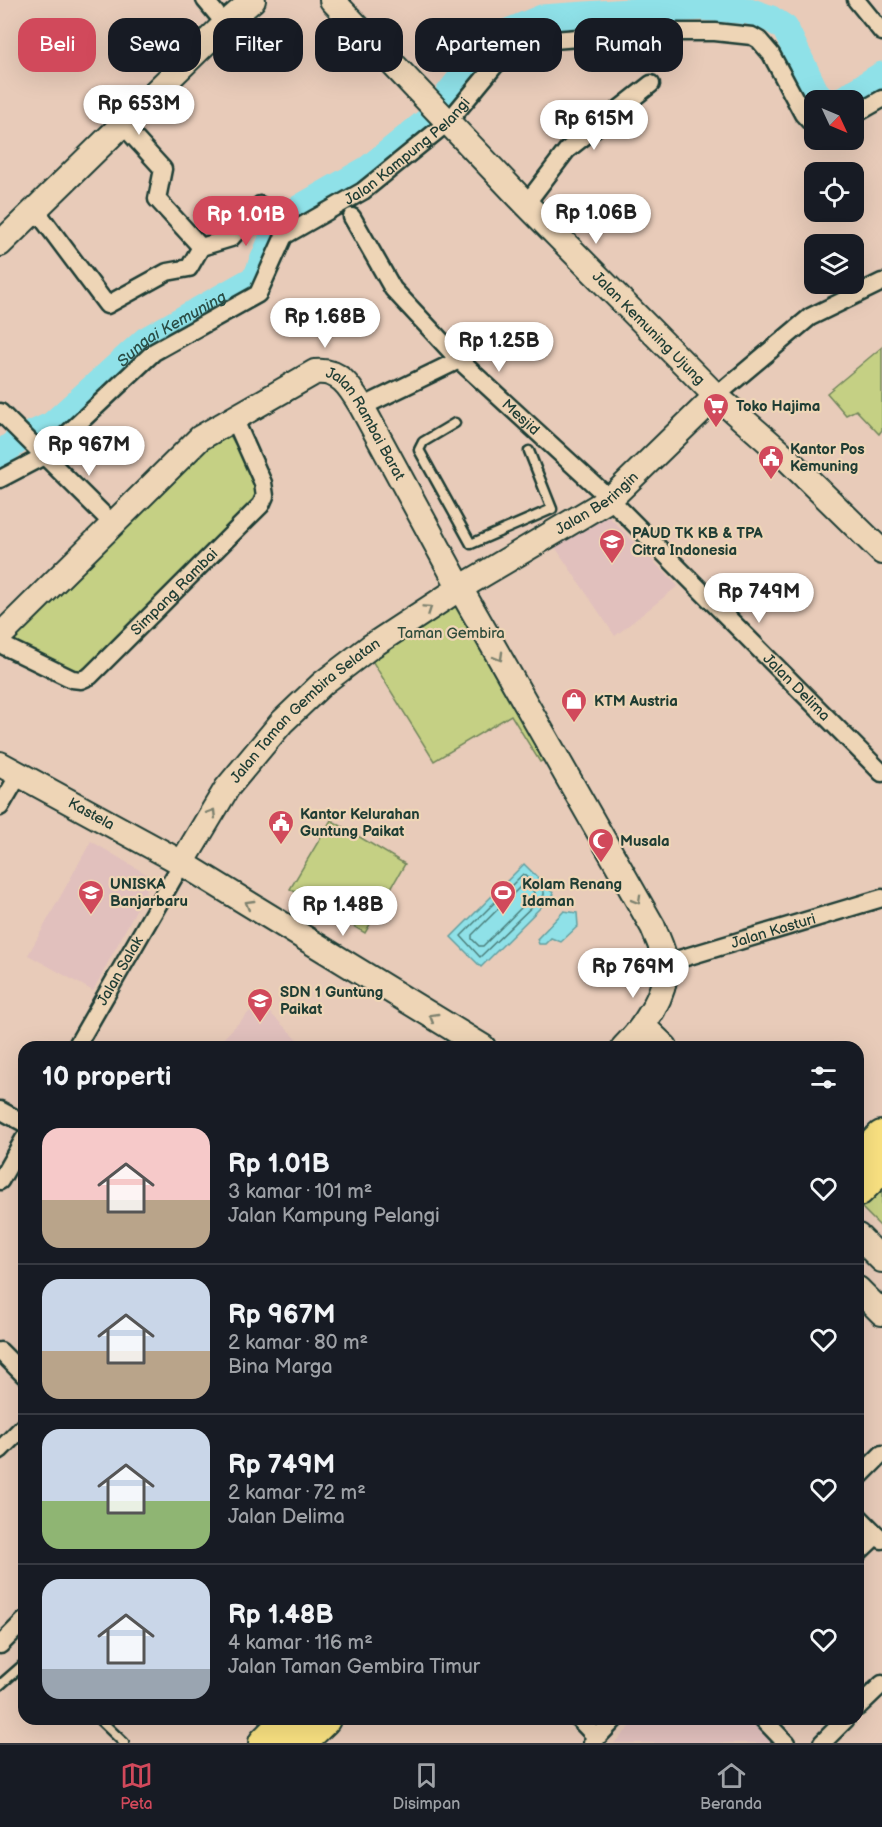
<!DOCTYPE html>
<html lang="id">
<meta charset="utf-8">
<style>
body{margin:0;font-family:"Balsamiq Sans",sans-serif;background:#20242c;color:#f1f3f6;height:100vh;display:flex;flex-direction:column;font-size:22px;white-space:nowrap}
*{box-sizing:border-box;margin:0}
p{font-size:20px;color:#9ea1a6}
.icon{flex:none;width:33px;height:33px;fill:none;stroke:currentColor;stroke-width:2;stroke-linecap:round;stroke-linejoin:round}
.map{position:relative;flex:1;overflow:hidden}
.sheet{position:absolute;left:18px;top:1041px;width:846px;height:684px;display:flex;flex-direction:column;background:#171b24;border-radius:18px;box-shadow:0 6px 24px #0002}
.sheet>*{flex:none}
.hud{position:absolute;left:18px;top:18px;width:846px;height:54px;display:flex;gap:12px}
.needle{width:39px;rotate:134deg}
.tools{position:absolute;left:804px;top:90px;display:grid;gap:12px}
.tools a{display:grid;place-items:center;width:60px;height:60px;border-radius:12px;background:#171b24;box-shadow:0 6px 24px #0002;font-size:30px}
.price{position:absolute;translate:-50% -51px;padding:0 14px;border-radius:21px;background:#fff;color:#222;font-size:20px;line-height:39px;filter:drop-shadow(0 2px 3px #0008)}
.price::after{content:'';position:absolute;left:50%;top:36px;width:18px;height:14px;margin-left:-9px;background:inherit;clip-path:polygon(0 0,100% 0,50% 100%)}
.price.selected{background:#d1495b;color:#fff}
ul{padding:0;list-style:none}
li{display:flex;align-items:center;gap:18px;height:150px;padding:0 24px}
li+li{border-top:2px solid #363941}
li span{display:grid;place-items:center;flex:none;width:168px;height:120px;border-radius:18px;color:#555}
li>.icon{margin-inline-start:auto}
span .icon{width:72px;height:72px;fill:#fffc;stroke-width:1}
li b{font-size:26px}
h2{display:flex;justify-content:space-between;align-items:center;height:72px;padding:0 24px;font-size:26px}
.tag{padding:0 21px;border-radius:18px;background:#171b24;box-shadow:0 6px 24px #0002;font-size:21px;line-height:54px}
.tag.selected{background:#d1495b;color:#fff}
.tabs{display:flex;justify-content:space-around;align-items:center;height:84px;border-top:2px solid #363941;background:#171b24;font-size:16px;color:#9ea1a6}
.tabs a{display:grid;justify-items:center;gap:3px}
.tabs .selected{color:#d1495b}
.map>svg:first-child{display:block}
.built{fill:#e1c0bd}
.green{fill:#c5d084;stroke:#72865c;stroke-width:1.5}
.water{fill:#8fe1e8;stroke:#629fa0;stroke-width:1.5}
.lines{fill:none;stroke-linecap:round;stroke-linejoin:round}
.shore{stroke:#4c7f7c;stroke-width:1.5}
.river{stroke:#8fe1e8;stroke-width:27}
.lane-casing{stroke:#1f3d34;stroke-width:13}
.street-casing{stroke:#1f3d34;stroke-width:21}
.secondary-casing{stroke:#1f3d34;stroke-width:28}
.highway-casing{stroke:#1f3d34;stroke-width:36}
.lane{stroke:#eed5b6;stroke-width:8}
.street{stroke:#eed5b6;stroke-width:16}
.secondary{stroke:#eed5b6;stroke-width:24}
.highway{stroke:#f9e181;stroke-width:32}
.oneway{stroke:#7c816e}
.labels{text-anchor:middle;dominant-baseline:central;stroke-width:4.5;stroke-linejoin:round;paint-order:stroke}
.street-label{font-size:15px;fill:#1f3d34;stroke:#eed5b6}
.poi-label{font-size:15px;font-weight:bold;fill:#1f3d34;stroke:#eed5b6;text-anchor:start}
.park-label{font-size:15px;fill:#304c3c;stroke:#eed5b6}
.water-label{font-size:16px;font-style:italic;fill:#2a4d46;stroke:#eed5b6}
</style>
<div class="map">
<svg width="882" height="1743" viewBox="0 0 882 1743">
<rect width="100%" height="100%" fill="#e8cbb9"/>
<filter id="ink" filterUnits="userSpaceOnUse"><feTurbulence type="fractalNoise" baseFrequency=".0167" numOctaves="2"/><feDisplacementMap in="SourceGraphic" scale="12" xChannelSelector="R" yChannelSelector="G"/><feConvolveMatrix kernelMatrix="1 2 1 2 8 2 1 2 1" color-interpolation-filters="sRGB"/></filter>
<g filter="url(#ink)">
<path class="built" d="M604 512 678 586 615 636 553 544Z
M91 841 153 878 93 991 28 955Z
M259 1002 305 1047H215Z
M638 1719H749L773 1743H614Z"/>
<path class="green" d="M882 347V430L879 434 856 410 846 415 827 393Z
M227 430 258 485 260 496 94 664 72 674 13 642 7 636 205 441Z
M459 599 553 755 540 762 511 715 434 761 371 659Z
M331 820 405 864 365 933 290 889Z
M882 1187V1228L861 1207Z"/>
<path class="water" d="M524 864 554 894 481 967 451 937Z
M564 911 577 913 578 926 561 942 551 938 545 944H539L537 939Z"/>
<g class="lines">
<path class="shore" d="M523 874 544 892V895L480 957 461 936Z
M526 884 534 892 533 896 483 946H479L472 939V935L522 885Z"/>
<g class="river">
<path d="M842 100 882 75"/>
<path id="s1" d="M0 454 19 440 52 425 146 340 256 278 276 229 284 217 368 169 436 114 443 101 486 46 503 34 542 18 702 7 749 11 771 19 785 28 815 91 823 100"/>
</g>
<defs>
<path id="lane" d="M455 423 423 442 419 450 471 544 552 509 529 451
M0 1685 24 1664
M99 1719 124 1743"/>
<g id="street">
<path d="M205 0 225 24"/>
<path d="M856 0 882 32"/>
<path d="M854 115 882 99"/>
<path d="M526 204 567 150 651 84"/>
<path d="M36 210 107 305 167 272 189 268 201 247 157 199 163 169 122 124"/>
<path d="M352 217 393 289 459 360"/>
<path d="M201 247 231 238 260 205"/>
<path d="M716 396 810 317 882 282"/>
<path id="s2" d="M362 407 459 360 610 499 882 773"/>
<path d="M0 412 113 524"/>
<path id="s3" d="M0 479 44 456 154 352 258 294 284 236 363 191 448 122 496 64 541 41 653 32H715L752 36 759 40 771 54 803 114 814 126"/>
<path id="s4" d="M0 644 72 679 81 680 90 676 261 505 265 496 263 483 234 418"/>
<path d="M0 807 20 773"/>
<path id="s5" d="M666 963 882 898"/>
<path id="s6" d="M76 1047 182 863"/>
<path d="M0 1110 24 1123"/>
<path d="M0 1181 24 1139"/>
<path d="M0 1351 24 1375"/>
<path d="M0 1450 24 1426"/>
<path d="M858 1478 882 1454"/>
<path d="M858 1516 882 1540"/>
<path d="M858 1553 877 1535"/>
<path d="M0 1645 24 1621"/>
<path d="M858 1707 882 1684"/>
<path d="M579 1719 597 1738"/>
<path d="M763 1719 786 1743"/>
<path d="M592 1743 615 1719"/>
<path d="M822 1743 846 1719"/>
</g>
<g id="secondary">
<path id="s7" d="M332 0 526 204 716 396 779 451 882 552"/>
<path d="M0 244 225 24 253 0"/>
<path id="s8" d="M0 636 200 438 315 372C340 369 350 387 362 407L460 588 653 927C657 938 665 952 665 963 668 994 644 1027 624 1047"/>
<path id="s9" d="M0 764 182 863 483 1047"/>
<path id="s10" d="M182 863 227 788 282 722 323 683 370 647 460 588 610 499 716 396"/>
<path d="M644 1027 665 1047"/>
<path d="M858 1236 882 1260"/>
<path d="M858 1289 882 1313"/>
</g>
<path id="highway" d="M858 1161 882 1137
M858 1190 882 1166
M265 1743 289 1719
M299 1743 324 1719"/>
</defs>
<use href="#lane" class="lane-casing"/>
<use href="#street" class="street-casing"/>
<use href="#secondary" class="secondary-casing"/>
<use href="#highway" class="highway-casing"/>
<use href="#lane" class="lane"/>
<use href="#street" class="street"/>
<use href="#secondary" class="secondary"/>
<use href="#highway" class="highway"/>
</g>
<defs><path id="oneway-chevron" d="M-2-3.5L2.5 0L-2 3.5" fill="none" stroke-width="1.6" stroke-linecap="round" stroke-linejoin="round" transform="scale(1.5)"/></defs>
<g class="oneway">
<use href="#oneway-chevron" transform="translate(428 609) rotate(-34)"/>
<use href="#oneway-chevron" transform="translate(499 657) rotate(60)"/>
<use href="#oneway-chevron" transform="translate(212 813) rotate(-58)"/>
<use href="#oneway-chevron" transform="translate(637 900) rotate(60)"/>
<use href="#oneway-chevron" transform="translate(249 904) rotate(-149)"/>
<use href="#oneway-chevron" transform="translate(433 1017) rotate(-149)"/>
</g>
</g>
<defs>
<symbol id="supermarket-pin" viewBox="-11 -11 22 30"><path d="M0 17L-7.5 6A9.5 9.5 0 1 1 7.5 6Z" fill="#d1495b" stroke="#eed5b6"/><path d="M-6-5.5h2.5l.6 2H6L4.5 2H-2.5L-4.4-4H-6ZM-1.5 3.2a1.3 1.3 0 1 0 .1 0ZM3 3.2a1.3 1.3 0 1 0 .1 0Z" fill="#fff"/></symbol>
<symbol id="civic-pin" viewBox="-11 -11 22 30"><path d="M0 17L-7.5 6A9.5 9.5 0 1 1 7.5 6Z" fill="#d1495b" stroke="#eed5b6"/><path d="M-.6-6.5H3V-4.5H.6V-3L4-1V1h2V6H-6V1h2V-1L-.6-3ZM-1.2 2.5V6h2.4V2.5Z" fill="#fff"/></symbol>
<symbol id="school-pin" viewBox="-11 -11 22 30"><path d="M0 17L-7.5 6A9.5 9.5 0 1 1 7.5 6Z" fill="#d1495b" stroke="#eed5b6"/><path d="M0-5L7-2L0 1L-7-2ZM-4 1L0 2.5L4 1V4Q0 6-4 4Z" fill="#fff"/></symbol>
<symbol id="shop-pin" viewBox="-11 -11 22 30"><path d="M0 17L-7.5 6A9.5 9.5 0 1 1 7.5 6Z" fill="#d1495b" stroke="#eed5b6"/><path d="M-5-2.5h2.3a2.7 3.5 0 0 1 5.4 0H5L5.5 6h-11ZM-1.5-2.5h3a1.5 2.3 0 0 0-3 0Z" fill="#fff"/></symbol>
<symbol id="mosque-pin" viewBox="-11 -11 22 30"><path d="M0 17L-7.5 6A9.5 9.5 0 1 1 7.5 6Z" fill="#d1495b" stroke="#eed5b6"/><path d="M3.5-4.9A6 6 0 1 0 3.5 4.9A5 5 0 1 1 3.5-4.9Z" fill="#fff"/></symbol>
<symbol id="university-pin" viewBox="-11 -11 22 30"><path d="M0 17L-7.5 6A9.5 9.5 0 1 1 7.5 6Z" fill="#d1495b" stroke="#eed5b6"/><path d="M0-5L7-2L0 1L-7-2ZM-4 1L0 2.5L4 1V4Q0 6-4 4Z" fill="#fff"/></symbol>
<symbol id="stadium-pin" viewBox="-11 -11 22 30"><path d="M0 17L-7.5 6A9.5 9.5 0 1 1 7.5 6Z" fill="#d1495b" stroke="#eed5b6"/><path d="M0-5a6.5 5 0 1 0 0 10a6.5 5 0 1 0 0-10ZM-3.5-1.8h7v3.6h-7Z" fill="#fff"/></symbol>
</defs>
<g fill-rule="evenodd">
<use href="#supermarket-pin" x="701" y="391" width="30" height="40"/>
<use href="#civic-pin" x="756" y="443" width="30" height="40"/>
<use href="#school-pin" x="597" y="527" width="30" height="40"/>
<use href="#shop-pin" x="559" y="686" width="30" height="40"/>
<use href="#civic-pin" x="266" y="808" width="30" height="40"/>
<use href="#mosque-pin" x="586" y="826" width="30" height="40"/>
<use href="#university-pin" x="76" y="878" width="30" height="40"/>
<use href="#stadium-pin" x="488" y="878" width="30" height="40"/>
<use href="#school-pin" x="245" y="986" width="30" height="40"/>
</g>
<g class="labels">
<g class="street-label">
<text stroke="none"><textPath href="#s3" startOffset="534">Jalan Kampung Pelangi</textPath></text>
<text stroke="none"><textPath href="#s7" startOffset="456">Jalan Kemuning Ujung</textPath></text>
<text stroke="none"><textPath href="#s2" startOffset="192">Mesjid</textPath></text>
<text stroke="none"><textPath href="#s8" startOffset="492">Jalan Rambai Barat</textPath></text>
<text stroke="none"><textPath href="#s10" startOffset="558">Jalan Beringin</textPath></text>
<text stroke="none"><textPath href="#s4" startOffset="218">Simpang Rambai</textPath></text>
<text stroke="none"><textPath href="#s2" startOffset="578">Jalan Delima</textPath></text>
<text stroke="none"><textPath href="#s10" startOffset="198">Jalan Taman Gembira Selatan</textPath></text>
<text stroke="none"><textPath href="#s9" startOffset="104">Kastela</textPath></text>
<text stroke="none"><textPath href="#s5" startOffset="112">Jalan Kasturi</textPath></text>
<text stroke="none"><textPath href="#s6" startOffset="88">Jalan Salak</textPath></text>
</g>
<g class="poi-label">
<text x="736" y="406">Toko Hajima</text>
<text x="790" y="449">Kantor Pos<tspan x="790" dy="17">Kemuning</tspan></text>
<text x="632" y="533">PAUD TK KB &amp; TPA<tspan x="632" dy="17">Citra Indonesia</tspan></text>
<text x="594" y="701">KTM Austria</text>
<text x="300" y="814">Kantor Kelurahan<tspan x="300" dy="17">Guntung Paikat</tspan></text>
<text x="620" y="841">Musala</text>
<text x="110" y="884">UNISKA<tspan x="110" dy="17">Banjarbaru</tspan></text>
<text x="522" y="884">Kolam Renang<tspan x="522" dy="17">Idaman</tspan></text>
<text x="280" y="992">SDN 1 Guntung<tspan x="280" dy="17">Paikat</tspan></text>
</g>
<g class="park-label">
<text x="451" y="633">Taman Gembira</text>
</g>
<g class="water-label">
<text stroke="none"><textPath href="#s1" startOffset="214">Sungai Kemuning</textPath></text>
</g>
</g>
</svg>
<div class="tools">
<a><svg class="needle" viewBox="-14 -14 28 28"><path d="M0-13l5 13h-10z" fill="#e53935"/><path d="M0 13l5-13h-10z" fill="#9ea1a6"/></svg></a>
<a><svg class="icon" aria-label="locate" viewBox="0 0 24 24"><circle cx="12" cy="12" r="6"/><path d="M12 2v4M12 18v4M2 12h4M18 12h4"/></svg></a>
<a><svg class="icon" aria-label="layers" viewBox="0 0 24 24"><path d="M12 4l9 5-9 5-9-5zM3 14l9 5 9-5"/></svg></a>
</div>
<b class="price" style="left:139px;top:136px">Rp 653M</b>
<b class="price" style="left:594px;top:151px">Rp 615M</b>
<b class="price" style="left:596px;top:245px">Rp 1.06B</b>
<b class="price selected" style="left:246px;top:247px">Rp 1.01B</b>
<b class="price" style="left:325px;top:349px">Rp 1.68B</b>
<b class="price" style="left:499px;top:373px">Rp 1.25B</b>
<b class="price" style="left:89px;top:477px">Rp 967M</b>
<b class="price" style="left:759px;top:624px">Rp 749M</b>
<b class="price" style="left:343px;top:937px">Rp 1.48B</b>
<b class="price" style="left:633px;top:999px">Rp 769M</b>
<div class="hud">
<a class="tag selected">Beli</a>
<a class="tag">Sewa</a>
<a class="tag">Filter</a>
<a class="tag">Baru</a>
<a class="tag">Apartemen</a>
<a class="tag">Rumah</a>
</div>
<section class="sheet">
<h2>10 properti<svg class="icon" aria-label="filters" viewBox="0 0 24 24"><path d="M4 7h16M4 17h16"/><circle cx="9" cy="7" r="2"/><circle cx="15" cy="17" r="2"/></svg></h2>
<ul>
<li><span style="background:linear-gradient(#f6c9c9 60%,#b9a48a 0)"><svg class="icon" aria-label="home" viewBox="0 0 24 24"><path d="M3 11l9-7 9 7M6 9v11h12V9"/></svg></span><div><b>Rp 1.01B</b><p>3 kamar · 101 m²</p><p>Jalan Kampung Pelangi</p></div><svg class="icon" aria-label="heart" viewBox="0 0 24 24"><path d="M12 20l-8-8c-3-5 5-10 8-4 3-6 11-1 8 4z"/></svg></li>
<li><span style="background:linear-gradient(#c9d6e8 60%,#b9a48a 0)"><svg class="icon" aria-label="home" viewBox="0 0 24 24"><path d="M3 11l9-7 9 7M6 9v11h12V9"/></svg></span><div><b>Rp 967M</b><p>2 kamar · 80 m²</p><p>Bina Marga</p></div><svg class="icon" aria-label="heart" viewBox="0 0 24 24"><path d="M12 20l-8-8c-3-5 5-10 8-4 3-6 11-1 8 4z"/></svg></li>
<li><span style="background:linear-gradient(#c9d6e8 60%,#8fb573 0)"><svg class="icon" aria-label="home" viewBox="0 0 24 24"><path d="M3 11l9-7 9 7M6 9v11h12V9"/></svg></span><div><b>Rp 749M</b><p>2 kamar · 72 m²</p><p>Jalan Delima</p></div><svg class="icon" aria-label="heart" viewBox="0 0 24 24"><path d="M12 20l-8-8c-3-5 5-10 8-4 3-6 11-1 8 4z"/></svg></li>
<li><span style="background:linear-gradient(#c9d6e8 75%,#9aa5b1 0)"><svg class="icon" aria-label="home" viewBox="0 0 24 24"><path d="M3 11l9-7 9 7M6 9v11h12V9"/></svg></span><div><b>Rp 1.48B</b><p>4 kamar · 116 m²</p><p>Jalan Taman Gembira Timur</p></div><svg class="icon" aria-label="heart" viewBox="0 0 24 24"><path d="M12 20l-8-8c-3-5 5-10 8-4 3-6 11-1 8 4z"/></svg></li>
</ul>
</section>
</div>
<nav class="tabs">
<a class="selected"><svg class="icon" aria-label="map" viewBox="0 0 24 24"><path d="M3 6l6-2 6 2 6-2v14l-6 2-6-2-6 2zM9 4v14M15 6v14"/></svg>Peta</a>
<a><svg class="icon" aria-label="saved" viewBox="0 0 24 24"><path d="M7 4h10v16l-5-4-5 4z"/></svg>Disimpan</a>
<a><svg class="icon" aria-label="home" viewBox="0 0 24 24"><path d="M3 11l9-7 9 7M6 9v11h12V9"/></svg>Beranda</a>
</nav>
